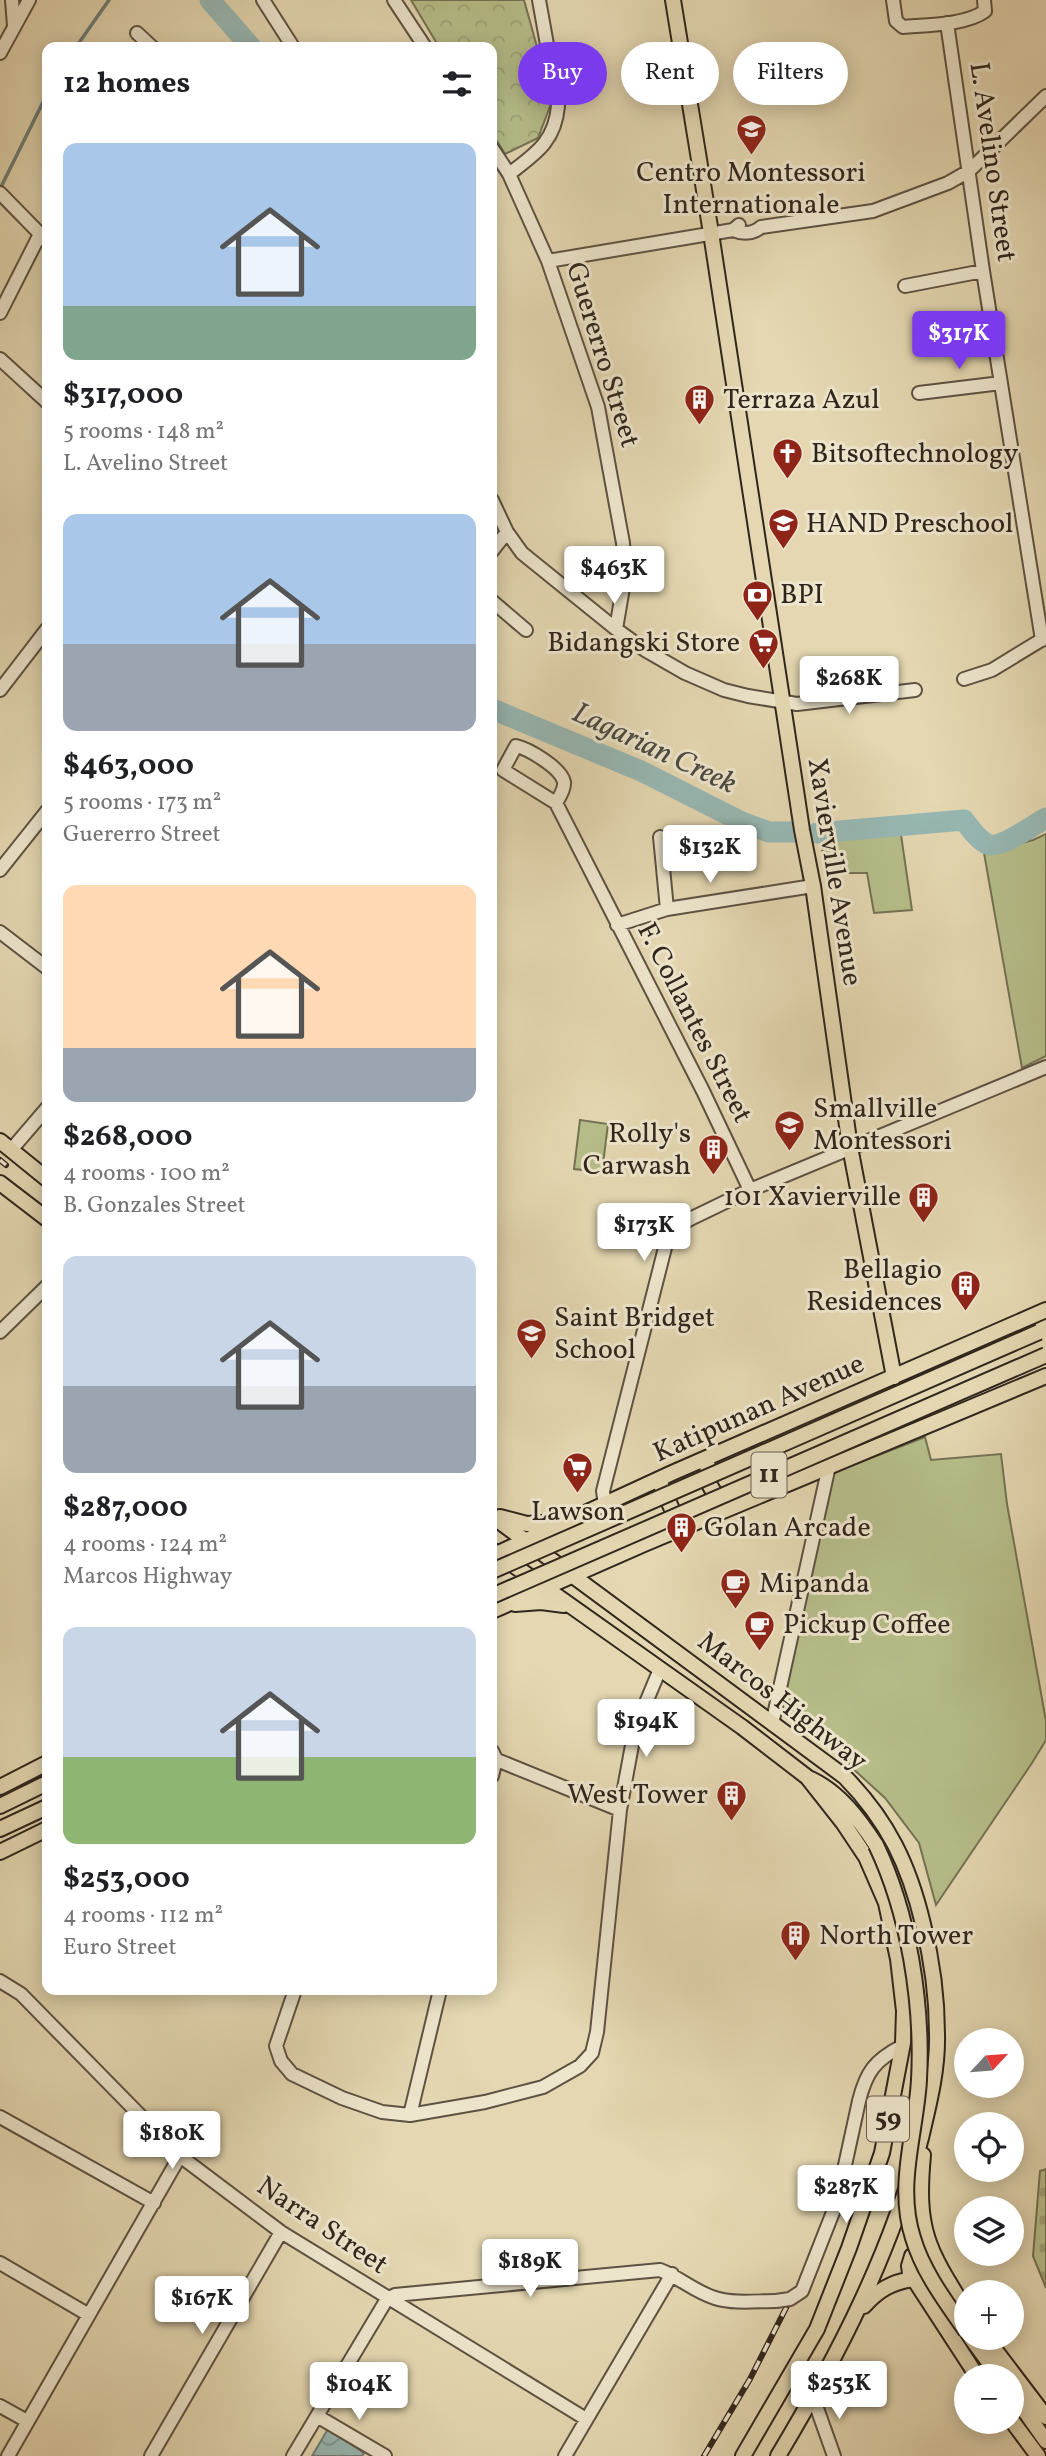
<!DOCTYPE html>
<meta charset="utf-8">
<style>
body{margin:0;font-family:Vollkorn,serif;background:#f2f2f2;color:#202124;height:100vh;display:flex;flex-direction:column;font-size:26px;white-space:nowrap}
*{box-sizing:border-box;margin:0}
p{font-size:23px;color:#757577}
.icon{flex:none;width:38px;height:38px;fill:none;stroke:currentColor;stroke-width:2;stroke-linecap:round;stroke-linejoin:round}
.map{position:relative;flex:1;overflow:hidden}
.side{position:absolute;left:42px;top:42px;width:455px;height:1953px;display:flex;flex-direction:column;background:#fff;border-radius:14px;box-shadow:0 4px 18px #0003}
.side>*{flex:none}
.guide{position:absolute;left:518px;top:42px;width:422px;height:63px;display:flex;gap:14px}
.needle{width:46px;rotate:64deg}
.fabs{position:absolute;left:954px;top:2028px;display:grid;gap:14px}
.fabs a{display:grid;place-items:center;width:70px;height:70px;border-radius:50%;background:#fff;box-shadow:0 4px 18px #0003;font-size:35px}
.price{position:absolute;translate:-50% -60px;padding:0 16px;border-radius:7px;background:#fff;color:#222;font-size:23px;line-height:46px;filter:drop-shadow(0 2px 4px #0008)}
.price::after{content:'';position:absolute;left:50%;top:42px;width:21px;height:16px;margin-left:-10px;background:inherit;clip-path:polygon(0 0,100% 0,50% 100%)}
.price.current{background:#7c3aed;color:#fff}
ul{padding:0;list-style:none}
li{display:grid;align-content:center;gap:14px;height:371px;padding:0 21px}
li span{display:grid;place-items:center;height:217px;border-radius:14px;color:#555}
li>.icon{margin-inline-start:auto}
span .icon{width:126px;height:126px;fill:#fffc;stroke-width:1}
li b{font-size:30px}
h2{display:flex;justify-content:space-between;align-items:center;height:84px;padding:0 21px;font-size:30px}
.tag{padding:0 24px;border-radius:32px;background:#fff;box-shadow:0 4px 18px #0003;font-size:24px;line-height:63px}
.tag.current{background:#7c3aed;color:#fff}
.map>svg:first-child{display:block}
.grass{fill:#b6be8a;stroke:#747254;stroke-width:2}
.cemetery{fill:url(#cemetery-stones);stroke:#747254;stroke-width:2}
.park{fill:url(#park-crowns);stroke:#747254;stroke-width:2}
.water{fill:url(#water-waves);stroke:#6e7e77;stroke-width:2}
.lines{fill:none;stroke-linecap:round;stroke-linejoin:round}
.stream{stroke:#6e7e77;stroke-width:3.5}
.river{stroke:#97b8b3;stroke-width:21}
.minor-casing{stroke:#5e5242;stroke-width:16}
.major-casing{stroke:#31261d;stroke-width:18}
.minor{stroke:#ede5cc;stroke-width:12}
.major{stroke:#e4d7b1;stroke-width:14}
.rail-casing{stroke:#31261d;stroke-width:6}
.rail{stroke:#ede5cc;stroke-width:3.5;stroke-dasharray:10;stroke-linecap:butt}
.minor-bridge-casing{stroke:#5e5242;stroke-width:16;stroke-linecap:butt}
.major-bridge-casing{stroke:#31261d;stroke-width:18;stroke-linecap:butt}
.minor-bridge{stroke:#ede5cc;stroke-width:12}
.major-bridge{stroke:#e4d7b1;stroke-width:14}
.labels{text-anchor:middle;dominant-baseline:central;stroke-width:6;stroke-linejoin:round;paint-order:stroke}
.shield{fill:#ede5cc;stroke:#695f52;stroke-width:2}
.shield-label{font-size:26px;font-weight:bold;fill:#31261d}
.street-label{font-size:28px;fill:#31261d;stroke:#ede5cc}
.poi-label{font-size:28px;fill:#31261d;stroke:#ede5cc;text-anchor:start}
.water-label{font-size:30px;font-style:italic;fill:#4a4a42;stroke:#ede5cc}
</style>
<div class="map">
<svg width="1046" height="2456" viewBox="0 0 1046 2456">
<defs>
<pattern id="cemetery-stones" width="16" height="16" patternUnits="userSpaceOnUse" patternTransform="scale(1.75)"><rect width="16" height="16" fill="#b6be8a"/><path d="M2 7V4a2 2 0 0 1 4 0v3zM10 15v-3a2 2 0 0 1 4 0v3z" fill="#9da377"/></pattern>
<pattern id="park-crowns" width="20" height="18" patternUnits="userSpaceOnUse" patternTransform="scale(1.75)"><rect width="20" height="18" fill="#b6be8a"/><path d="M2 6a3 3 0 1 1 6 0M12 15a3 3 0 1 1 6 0" fill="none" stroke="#9da377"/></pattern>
<pattern id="water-waves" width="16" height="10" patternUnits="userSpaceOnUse" patternTransform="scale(1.75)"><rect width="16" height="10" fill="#97b8b3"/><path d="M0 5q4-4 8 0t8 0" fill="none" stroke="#7c9591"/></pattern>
</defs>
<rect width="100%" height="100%" fill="#e4d7b1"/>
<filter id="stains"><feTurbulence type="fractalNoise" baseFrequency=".00286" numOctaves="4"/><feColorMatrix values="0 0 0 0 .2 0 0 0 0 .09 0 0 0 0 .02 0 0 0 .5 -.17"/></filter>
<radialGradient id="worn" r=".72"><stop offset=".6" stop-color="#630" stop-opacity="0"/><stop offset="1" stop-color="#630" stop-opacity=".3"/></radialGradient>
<path class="grass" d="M900 828 912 910 874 913 867 873H826L820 836Z
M1046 834V1056L1022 1068 984 853 1033 840Z
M580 1120 608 1124 602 1172 574 1169Z
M925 1437 931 1460 1001 1454 1007 1504 1046 1721V1740L1032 1763 936 1905 919 1843 885 1798 850 1766 848 1755 777 1709 832 1473Z"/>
<path class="cemetery" d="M1046 2169V2288L1033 2256 1040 2171Z"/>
<path class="park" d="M411 0H524L552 101 538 138 505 154 492 133V47H439Z"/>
<path class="water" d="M328 2429 364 2453 362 2456H312Z"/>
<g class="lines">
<path class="stream" d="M76 47 109 0
M0 189 47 94"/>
<path class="river" d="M210 0 251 47
M492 709 641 771 744 823 769 832H794
M817 833 964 820C970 828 977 839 987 844 1000 850 1033 825 1046 818"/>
<defs>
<path id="minor" d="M12 0 14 26
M263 0 293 47
M394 0 425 47
M893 0 896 21 903 27C925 25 967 25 985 11L984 0
M947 23 983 271 1042 640
M137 33 152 47
M0 53 29 0
M492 148 509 174 548 261 598 407 623 543 625 576 616 629
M509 174C535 154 555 142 558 106L539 0
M0 193 47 241
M733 230C742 234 753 234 761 227L873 211 948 183 969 171 1046 96
M548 261 733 230 739 225
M905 286 983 271
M0 313 40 234
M0 359 47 402
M919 393 1001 383
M492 500 507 532 522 553 616 629 645 650 685 673 724 690 748 696 797 704 915 690
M492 551 507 532
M492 601 526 630
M964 679 992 670 1046 637
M0 690 47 629
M556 803 503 770 516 746C529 749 561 768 564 782 565 789 559 798 556 803L703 1091 750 1190
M660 837 667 909
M0 870 47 811
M617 925 667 909 813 886
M0 932 47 968
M11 1150 47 1108
M0 1332 47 1286
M605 1505 603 1491 668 1236 688 1220 750 1190 1046 1067
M772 1724 829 1466
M492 1758 620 1810
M492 1776 496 1759 492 1751
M0 1981 21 1994 180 2156 281 2232 586 2419
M295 1990 276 2046 281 2061 292 2074 342 2098 382 2112 410 2115 485 2102 543 2087 580 2066 592 2053 597 2032 620 1810 635 1729 660 1669
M859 2101C866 2072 875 2060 902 2046
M410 2115 440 1990
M0 2117 154 2203
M0 2263 89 2315
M387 2299 395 2295 660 2270C679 2277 695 2292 715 2298 734 2304 756 2301 776 2301
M813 2397 834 2456
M0 2406 27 2421
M317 2416 385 2456
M8 2456 180 2156
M151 2456 281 2232
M293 2456 387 2299
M565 2456 672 2274"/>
<path id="major" d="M673 0 711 233 802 830 813 886 850 1147 894 1377
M0 1141 47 1179
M0 1183 47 1219
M708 1466C705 1483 713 1495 728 1503
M661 1485 680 1527
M492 1516 845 1777C888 1821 909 1865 923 1924 932 1960 937 1997 937 2034 938 2069 929 2104 921 2138 892 2251 838 2356 778 2456
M500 1517 527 1524 555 1522
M492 1550 742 1727 807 1777 844 1824 866 1857 886 1903 898 1959 904 2011 903 2043 882 2153 849 2248 817 2329 743 2456
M492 1556 672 1473 1046 1310
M515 1604 541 1602 564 1605
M492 1611 644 1544 1046 1376
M811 1779C840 1793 859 1819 876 1845
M0 1787 47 1763
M0 1806 47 1783
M0 1829 47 1807
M0 1852 47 1829
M923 2155C916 2230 927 2248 966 2310
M929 2257 920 2253 912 2256 909 2266 910 2273 977 2376
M864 2306C878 2290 892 2282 913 2279
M971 2338 999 2376
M986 2338 1046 2417
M1012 2393 1046 2441
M1012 2421 1038 2456"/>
</defs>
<use href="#minor" class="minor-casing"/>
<use href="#major" class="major-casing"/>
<use href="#minor" class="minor"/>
<use href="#major" class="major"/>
<defs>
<path id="rail" d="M0 1160 6 1165
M704 2456 750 2379 787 2306"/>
</defs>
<use href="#rail" class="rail-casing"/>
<use href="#rail" class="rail"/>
<defs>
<path id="minor-bridge" d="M776 2301 790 2299 802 2291 837 2202 859 2101"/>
<path id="major-bridge" d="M492 1571 1039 1332
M492 1596 1046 1355
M876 1845C909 1914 923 2004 919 2080 916 2133 896 2185 913 2238 923 2272 946 2302 966 2331"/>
</defs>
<use href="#minor-bridge" class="minor-bridge-casing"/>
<use href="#major-bridge" class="major-bridge-casing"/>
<use href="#minor-bridge" class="minor-bridge"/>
<use href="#major-bridge" class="major-bridge"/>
</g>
<defs>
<symbol id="school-pin" viewBox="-11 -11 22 30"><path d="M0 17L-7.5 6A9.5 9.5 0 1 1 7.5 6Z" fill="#8f2418" stroke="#ede5cc"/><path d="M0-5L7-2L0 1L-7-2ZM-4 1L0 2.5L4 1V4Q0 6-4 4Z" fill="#fff"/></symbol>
<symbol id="building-pin" viewBox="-11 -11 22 30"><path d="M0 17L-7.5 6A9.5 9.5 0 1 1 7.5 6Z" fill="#8f2418" stroke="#ede5cc"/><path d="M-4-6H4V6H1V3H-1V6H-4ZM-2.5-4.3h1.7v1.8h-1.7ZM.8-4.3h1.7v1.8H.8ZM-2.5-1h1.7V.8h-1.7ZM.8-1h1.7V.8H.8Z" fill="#fff"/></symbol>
<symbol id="church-pin" viewBox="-11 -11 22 30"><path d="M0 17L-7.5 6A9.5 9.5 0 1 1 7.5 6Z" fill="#8f2418" stroke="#ede5cc"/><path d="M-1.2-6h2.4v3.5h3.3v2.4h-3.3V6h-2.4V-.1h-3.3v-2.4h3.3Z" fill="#fff"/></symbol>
<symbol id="bank-pin" viewBox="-11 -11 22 30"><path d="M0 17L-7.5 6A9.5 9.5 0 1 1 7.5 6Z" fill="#8f2418" stroke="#ede5cc"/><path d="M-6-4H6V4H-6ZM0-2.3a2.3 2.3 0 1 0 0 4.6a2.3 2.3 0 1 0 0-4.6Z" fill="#fff"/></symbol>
<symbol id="supermarket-pin" viewBox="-11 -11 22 30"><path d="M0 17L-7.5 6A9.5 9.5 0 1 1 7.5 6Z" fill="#8f2418" stroke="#ede5cc"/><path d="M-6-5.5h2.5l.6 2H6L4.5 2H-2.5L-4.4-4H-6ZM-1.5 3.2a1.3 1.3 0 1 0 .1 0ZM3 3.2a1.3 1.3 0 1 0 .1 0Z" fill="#fff"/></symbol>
<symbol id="cafe-pin" viewBox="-11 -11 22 30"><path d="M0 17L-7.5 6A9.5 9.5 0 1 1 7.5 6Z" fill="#8f2418" stroke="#ede5cc"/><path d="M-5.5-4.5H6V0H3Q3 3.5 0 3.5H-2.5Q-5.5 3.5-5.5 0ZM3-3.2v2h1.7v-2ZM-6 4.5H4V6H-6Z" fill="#fff"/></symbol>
</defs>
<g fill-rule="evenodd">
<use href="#school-pin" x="734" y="112" width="35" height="47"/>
<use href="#building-pin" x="682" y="382" width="35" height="47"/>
<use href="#church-pin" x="770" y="436" width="35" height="47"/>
<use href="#school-pin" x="766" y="506" width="35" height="47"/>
<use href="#bank-pin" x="740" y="578" width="35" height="47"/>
<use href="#supermarket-pin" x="746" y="626" width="35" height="47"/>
<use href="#school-pin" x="772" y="1108" width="35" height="47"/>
<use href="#building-pin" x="696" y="1132" width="35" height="47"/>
<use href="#building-pin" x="906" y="1180" width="35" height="47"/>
<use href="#building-pin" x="948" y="1268" width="35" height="47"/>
<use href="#school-pin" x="514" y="1316" width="35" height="47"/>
<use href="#supermarket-pin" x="560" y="1450" width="35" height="47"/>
<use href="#building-pin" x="664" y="1510" width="35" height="47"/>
<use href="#cafe-pin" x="718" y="1566" width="35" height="47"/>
<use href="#cafe-pin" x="742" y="1608" width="35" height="47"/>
<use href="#building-pin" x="714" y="1778" width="35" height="47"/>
<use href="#building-pin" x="778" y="1918" width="35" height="47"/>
</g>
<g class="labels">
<g class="shield">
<rect x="751.5" y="1452.5" width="35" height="45" rx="5"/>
<rect x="867" y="2096.5" width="42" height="45" rx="5"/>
</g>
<g class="shield-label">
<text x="769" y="1475">11</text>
<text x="888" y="2119">59</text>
</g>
<g class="street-label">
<text transform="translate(992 162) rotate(82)">L. Avelino Street</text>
<text transform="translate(602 355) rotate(73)">Guererro Street</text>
<text transform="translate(834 872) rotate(81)">Xavierville Avenue</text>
<text transform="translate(694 1023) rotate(63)">F. Collantes Street</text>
<text transform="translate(759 1409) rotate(-24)">Katipunan Avenue</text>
<text transform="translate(782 1702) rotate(38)">Marcos Highway</text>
<text transform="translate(322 2226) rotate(34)">Narra Street</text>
</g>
<g class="poi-label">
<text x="751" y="173" text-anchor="middle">Centro Montessori<tspan x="751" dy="32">Internationale</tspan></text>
<text x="723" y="400">Terraza Azul</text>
<text x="811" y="454">Bitsoftechnology</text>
<text x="806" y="524">HAND Preschool</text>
<text x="780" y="595">BPI</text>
<text x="740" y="643" text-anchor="end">Bidangski Store</text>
<text x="813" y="1109">Smallville<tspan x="813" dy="32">Montessori</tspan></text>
<text x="691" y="1134" text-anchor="end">Rolly's<tspan x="691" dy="32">Carwash</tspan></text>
<text x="901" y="1197" text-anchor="end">101 Xavierville</text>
<text x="942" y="1270" text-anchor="end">Bellagio<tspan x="942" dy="32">Residences</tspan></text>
<text x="554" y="1318">Saint Bridget<tspan x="554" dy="32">School</tspan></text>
<text x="578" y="1512" text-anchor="middle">Lawson</text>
<text x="704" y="1528">Golan Arcade</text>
<text x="759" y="1584">Mipanda</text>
<text x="783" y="1625">Pickup Coffee</text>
<text x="708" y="1795" text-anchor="end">West Tower</text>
<text x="819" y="1936">North Tower</text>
</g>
<g class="water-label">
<text transform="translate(654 749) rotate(25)">Lagarian Creek</text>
</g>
</g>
<rect width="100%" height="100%" filter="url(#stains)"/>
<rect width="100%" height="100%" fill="url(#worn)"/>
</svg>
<div class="fabs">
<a><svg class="needle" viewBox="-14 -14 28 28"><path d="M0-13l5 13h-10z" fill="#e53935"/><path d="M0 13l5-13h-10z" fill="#757577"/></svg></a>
<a><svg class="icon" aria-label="locate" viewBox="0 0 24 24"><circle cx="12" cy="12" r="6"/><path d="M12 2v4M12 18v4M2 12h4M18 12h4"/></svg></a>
<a><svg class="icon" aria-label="layers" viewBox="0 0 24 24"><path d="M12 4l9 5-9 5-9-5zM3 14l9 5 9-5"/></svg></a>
<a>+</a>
<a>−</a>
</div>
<b class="price current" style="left:959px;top:371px">$317K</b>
<b class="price" style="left:614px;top:606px">$463K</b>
<b class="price" style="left:849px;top:716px">$268K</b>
<b class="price" style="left:710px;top:885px">$132K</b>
<b class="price" style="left:644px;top:1263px">$173K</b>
<b class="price" style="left:646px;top:1759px">$194K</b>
<b class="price" style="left:172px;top:2171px">$180K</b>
<b class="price" style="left:846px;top:2225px">$287K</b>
<b class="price" style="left:530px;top:2299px">$189K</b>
<b class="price" style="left:202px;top:2336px">$167K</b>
<b class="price" style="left:839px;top:2421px">$253K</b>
<b class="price" style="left:359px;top:2422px">$104K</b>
<div class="guide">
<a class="tag current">Buy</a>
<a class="tag">Rent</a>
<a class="tag">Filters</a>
</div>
<section class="side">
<h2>12 homes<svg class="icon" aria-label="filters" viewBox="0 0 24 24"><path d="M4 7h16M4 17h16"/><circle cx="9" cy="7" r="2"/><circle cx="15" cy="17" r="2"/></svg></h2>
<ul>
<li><span style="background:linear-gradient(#a9c7e8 75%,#7fa58c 0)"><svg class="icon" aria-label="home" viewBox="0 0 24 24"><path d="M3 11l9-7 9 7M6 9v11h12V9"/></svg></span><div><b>$317,000</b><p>5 rooms · 148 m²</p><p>L. Avelino Street</p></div></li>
<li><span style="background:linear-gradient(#a9c7e8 60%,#9aa5b1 0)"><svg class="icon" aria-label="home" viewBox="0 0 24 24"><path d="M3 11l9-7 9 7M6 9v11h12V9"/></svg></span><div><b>$463,000</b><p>5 rooms · 173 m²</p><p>Guererro Street</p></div></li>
<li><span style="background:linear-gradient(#ffd9b3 75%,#9aa5b1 0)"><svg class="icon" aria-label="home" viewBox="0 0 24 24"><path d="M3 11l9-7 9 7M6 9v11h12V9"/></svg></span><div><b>$268,000</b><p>4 rooms · 100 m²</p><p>B. Gonzales Street</p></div></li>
<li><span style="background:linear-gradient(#c9d6e8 60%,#9aa5b1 0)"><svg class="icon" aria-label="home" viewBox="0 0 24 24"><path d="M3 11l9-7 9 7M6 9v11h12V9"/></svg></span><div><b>$287,000</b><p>4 rooms · 124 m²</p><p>Marcos Highway</p></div></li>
<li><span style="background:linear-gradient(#c9d6e8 60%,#8fb573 0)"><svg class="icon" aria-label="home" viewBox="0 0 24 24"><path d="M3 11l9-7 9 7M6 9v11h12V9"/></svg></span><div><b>$253,000</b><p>4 rooms · 112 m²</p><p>Euro Street</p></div></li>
</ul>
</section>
</div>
